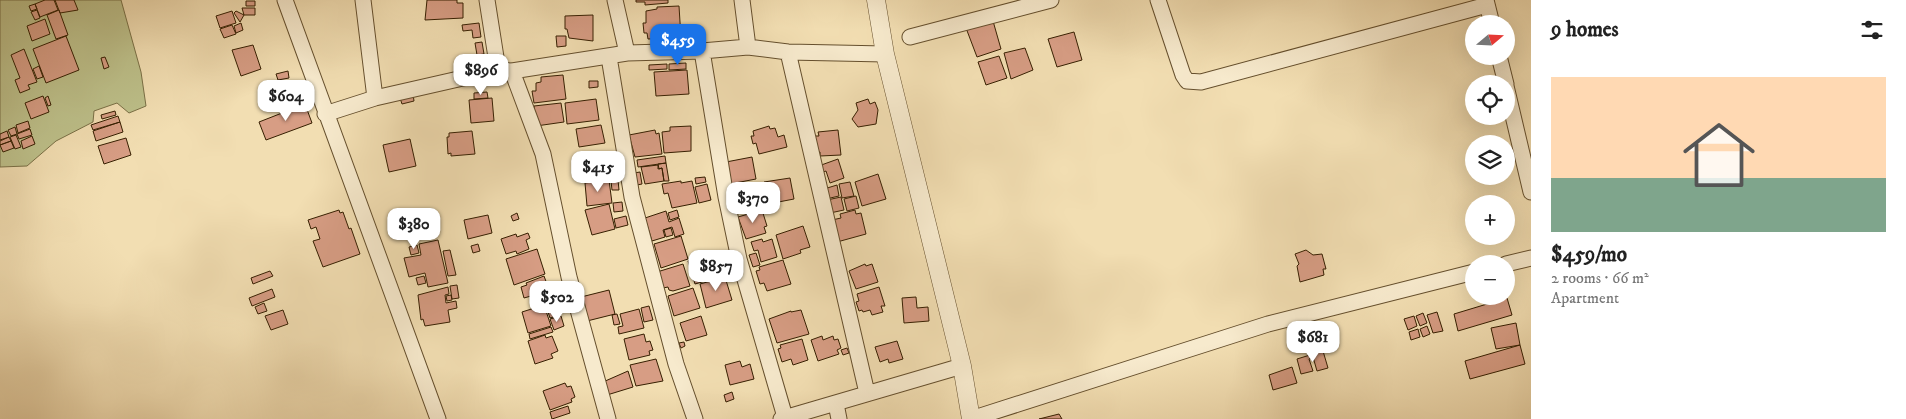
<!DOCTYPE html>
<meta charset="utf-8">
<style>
body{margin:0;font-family:"IM FELL DW Pica",serif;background:#f6f6f6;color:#222;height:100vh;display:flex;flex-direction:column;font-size:19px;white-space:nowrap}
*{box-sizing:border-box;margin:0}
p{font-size:16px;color:#767676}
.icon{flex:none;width:28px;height:28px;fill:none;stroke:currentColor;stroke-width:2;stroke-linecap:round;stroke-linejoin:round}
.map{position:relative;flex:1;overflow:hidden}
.sheet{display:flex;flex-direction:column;background:#fff;width:375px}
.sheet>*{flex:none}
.needle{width:32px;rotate:71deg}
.buttons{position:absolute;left:1465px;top:15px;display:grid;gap:10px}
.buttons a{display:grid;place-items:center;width:50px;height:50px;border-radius:50%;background:#fff;box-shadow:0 5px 20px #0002;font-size:25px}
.price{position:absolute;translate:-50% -42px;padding:0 11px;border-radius:10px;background:#fff;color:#222;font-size:16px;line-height:32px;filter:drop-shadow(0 1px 2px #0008)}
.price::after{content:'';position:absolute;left:50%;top:30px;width:15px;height:11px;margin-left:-8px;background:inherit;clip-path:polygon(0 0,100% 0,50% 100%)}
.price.selected{background:#1a73e8;color:#fff}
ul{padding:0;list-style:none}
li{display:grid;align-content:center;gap:10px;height:265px;padding:0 20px}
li+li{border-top:1px solid #e0e0e0}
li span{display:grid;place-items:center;height:155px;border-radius:0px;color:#555}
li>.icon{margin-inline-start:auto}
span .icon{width:90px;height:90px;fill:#fffc;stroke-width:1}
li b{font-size:21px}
h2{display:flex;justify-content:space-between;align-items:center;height:60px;padding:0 20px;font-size:21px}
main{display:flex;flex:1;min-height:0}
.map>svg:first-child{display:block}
.green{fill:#bdc08a;stroke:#7a7046}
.building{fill:#d79d84;stroke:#361f01}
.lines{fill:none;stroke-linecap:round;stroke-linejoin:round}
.minor-casing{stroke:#654f2d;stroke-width:17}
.tertiary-casing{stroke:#654f2d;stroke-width:19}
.minor{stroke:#f7eacd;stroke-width:15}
.tertiary{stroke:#f7eacd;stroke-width:18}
</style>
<main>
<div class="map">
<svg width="1531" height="419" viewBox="0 0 1531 419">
<rect width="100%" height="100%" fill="#f2deb2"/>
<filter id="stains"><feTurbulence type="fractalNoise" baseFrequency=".004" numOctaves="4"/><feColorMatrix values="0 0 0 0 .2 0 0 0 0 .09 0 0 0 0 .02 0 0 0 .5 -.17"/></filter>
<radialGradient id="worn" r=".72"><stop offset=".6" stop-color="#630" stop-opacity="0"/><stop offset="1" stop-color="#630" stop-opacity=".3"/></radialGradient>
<path class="green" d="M0 0H121L141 72 146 106 129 113 117 103 94 111 93 122 56 141 27 166 0 167Z"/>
<path class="building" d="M45 0H54L58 10 40 17 35 4Z
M55 0H74L78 10 60 13Z
M427 0H457V3H463V18L425 20Z
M636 0H668V3L645 5V2H636Z
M246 1H255V6H246Z
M35 4 37 9 31 11 29 6Z
M679 6 681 38 648 39 647 33H644L643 23H646V11L657 9V7Z
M242 8H255V15H244Z
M37 10 40 18 35 20 31 12Z
M59 10 68 35 56 39 47 15Z
M232 11 236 23 220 28 216 16Z
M236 11 244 15 240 22 234 13Z
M593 15V41L569 38 567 29H565V16Z
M45 19 50 34 32 41 27 26Z
M993 21 1001 49 977 57 966 28Z
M241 23 243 30 236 33 234 26Z
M479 23 481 37 473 38 472 30 463 31 462 25Z
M232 25 236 34 224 38 220 29Z
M1074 32 1082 60 1057 67 1048 39Z
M66 36 79 70 46 83 33 49Z
M556 36H566V46L557 47Z
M482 42 484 54 477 55 475 43Z
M253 45 261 69 241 76 232 50Z
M1025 48 1033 70 1011 79 1004 53Z
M24 49 37 82 28 85 30 89 20 93 15 80 20 78 11 55Z
M999 56 1007 78 986 85 978 62Z
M105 57 109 67 104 69 101 58Z
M686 63V69L669 70V64Z
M667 64V69L649 70V65Z
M39 66 43 77 37 79 33 69Z
M687 70 689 94 656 96 654 72Z
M288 71 289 78 278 80 276 74Z
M563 75 566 99 534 103 532 91H536V83L541 82V77Z
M589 81H598V87L589 88Z
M487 92 488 98 474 99V93Z
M413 94 414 101 402 104 400 98Z
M43 96 49 112 31 119 25 103Z
M48 96 51 105 48 106 45 98Z
M492 98 494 121 471 123 469 100Z
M596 99 599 120 567 124 565 103Z
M868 99 870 104 875 102 878 110 876 124 858 127 852 119 858 110 856 103Z
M561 103 564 122 536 126 534 106Z
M305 104 312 123 266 140 259 122Z
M115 111 116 115 102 119 101 115Z
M118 116 120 122 93 130 91 125Z
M28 121 30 128 18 133 16 125Z
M120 122 123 132 96 141 93 131Z
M601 125 605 143 579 147 576 129Z
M691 126V151L664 153 662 132 670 131V127Z
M769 126 770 129 775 128 778 137 784 135 787 147 759 154 756 143 753 144 751 136H754L753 131Z
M15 127 17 134 11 136 8 130Z
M30 129 32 135 19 139 17 134Z
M655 130 656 134 659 133 662 154 635 157 629 135Z
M838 130 841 155 820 156V152H815L813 136H819L818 132Z
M7 131 9 137 0 140V134Z
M472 131 475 154 451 156V153L448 154 447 137H449V133Z
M16 135 21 147 15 149 10 137Z
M32 136 35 144 23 149 21 141Z
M9 137 11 141 0 145V141Z
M126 138 131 155 104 164 98 146Z
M410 139 416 166 389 172 383 145Z
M11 141 14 148 3 152 0 145Z
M665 156 666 163 638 167 637 160Z
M752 157 756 179 730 184 726 162Z
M838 159 844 178 830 183 826 171 815 175 813 168Z
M666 163 669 181H664L662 168 659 169 658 164Z
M658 165V169L662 168 664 181 645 184 641 167Z
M640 172 642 184 637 185 634 173Z
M878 174 886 199 862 206 855 182Z
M705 177 706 182 696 184 695 178Z
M790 178 794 199 768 204 764 182Z
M609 180 612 203 587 206 585 183Z
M618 180 619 190H612L611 181Z
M681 181V183L692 181 697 203 672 208 668 193 664 194 662 184Z
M850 182 854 196 842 198 839 184Z
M707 184 711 200 699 203 695 187Z
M837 185 839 196 826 199 824 189Z
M856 196 859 208 847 211 844 199Z
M841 197 844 210 830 213 827 200Z
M622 202 623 211 614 212 613 203Z
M609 204 615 229 592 235 585 210Z
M339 210 340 213 343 212 349 229 351 228 360 254 323 267 313 241 320 239 316 227 311 229 308 220Z
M677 210 679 217 670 220 668 213Z
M762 210 767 226 764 227 766 233 746 239 738 217Z
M855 210 856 214 861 213 866 234 837 242 832 220 841 218 840 214Z
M666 211 669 222 679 218 684 234 675 237 672 227 663 230 665 237 652 241 645 218Z
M517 213 519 219 513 221 511 216Z
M488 215 492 233 468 239 464 220Z
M626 216 628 225 616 228 614 219Z
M803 226 810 247 800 250 801 253 783 259 776 235Z
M671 228 673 235 666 237 664 230Z
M528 233 530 238 526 240 529 249 517 254 516 251 506 254 501 239 516 234 517 237Z
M681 236 688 259 661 268 654 244Z
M762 239 763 242 772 239 777 257 761 262 758 250 754 251 751 242Z
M438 240 448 283 428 287 425 273 409 277 404 258 421 255 419 244Z
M478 244 480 251 473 253 471 246Z
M417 245 419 253 411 255 409 247Z
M537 249 545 274 514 285 506 259Z
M450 250 456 275 448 276 443 251Z
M1306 250 1313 255 1322 254 1326 269H1323L1324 275 1300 282 1297 266 1299 264 1295 254Z
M718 251 726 275 695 284 688 261Z
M756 253 760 265 753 267 749 255Z
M783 260 791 284 767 291 764 283 760 284 756 271 760 270 759 267Z
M683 264 690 286 673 291 669 290 668 287 663 288 657 272Z
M865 264 866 266 872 264 878 282 856 289 849 271Z
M270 271 273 276 253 284 251 278Z
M424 276 426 283 418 285 416 278Z
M544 276 551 295 532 301 531 296 524 298 521 287 527 285 526 283Z
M725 277 732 300 706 308 700 284Z
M457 285 459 298 452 299 450 286Z
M448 287 449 294 445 295 446 303 456 301 457 308 448 310 450 322 425 326 423 319 421 320 418 295Z
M879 287 885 306H881L883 312 872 315 870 310 863 312 862 310 859 311 856 302 859 301 857 294Z
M693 288 700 308 674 316 668 296Z
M272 289 275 297 252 306 249 298Z
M609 290 615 314 583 322 581 297Z
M451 295 452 300 447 301 446 296Z
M916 297 917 308 928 307 929 321 904 323 902 298Z
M1507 298 1512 315 1458 331 1454 314Z
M557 302 561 315 550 318 546 306Z
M264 303 267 311 258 314 255 307Z
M544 305 551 326 528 333 522 312Z
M649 306 653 320 644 322 641 308Z
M639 309 644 328 619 334 618 327 623 326 620 314Z
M283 310 288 324 271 330 265 316Z
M801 310 809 334 777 343 769 319 791 311V312Z
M1437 312 1443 331 1433 333 1427 315Z
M1423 313 1427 323 1420 326 1416 316Z
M617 314 620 324 614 325 612 315Z
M561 316 564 326 554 330 550 319Z
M701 316 707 335 686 341 680 323Z
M1414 316 1417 326 1408 330 1404 319Z
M1516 323 1520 345 1496 349 1491 328Z
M1427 326 1430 334 1423 337 1420 329Z
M551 327 553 332 530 339 529 334Z
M1418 329 1420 337 1411 340 1409 332Z
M644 334 646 342 650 341 653 350 649 351 650 355 629 360 624 339Z
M545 335 546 338 552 336 558 351 551 354 553 358 535 364 528 341Z
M822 336 823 340 833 336 834 340 838 339 841 348 837 350 839 354 818 361 811 340Z
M802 339 808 360 793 365 791 359 782 362 778 349 781 348 780 345Z
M897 341 903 359 889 363 888 359 880 362 875 347Z
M684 342 685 346 681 348 679 343Z
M1520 345 1525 364 1470 379 1465 361Z
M847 348 849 353 843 355 841 350Z
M1323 351 1328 368 1317 371 1313 357 1309 359 1313 371 1301 374 1297 359Z
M656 359 663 381 636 386 630 365Z
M740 361 742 367 750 364 754 379 730 385 725 365Z
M1292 367 1297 383 1273 390 1269 375Z
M628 371 633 387 607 395 603 382Z
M565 383 567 387 571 386 575 397 571 399 572 402 550 410 543 391Z
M732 392 734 399 726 402 724 395Z
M568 406 570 413 552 419 550 412Z
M1059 414 1062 419H1039Z"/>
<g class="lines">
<defs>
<path id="minor" d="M285 0 438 419
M363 0 375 98
M487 0 498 70
M615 0 627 53
M742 0 748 47
M1158 0 1183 75 1187 81 1201 82 1487 5
M1486 0 1492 24
M910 37 1051 0
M702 51 726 197 739 259 785 417
M788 52 867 393
M1499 56 1506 84
M609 57 632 197 676 364 695 419
M512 71 543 154 569 277 608 419
M1506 86 1531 192
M325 114 375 98 498 70 512 71 627 53 702 51 748 47 788 52 885 54
M1506 264 1531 258
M836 404 839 419
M781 419 962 366
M971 419 1268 324 1474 272"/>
<path id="tertiary" d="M876 0 885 54 962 366 971 419"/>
</defs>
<use href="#minor" class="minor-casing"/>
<use href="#tertiary" class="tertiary-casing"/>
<use href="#minor" class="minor"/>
<use href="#tertiary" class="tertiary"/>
</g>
<rect width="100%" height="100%" filter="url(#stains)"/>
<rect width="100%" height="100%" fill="url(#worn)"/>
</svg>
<div class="buttons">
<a><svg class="needle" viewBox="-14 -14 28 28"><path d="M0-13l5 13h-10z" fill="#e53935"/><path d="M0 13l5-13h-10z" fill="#767676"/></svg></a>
<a><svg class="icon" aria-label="locate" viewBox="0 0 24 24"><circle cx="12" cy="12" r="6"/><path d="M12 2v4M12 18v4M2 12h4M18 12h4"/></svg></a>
<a><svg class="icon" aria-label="layers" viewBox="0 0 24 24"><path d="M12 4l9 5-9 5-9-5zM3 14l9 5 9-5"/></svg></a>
<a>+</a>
<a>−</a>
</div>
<b class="price selected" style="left:678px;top:66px">$459</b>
<b class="price" style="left:481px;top:96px">$896</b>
<b class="price" style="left:286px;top:122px">$604</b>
<b class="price" style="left:598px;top:193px">$415</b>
<b class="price" style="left:753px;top:224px">$370</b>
<b class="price" style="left:414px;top:250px">$380</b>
<b class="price" style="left:716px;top:292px">$857</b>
<b class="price" style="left:557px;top:323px">$502</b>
<b class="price" style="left:1313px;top:363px">$681</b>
</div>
<section class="sheet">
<h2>9 homes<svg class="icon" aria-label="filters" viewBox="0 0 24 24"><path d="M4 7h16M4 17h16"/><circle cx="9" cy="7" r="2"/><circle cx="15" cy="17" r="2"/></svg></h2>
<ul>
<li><span style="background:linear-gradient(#ffd9b3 65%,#7fa58c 0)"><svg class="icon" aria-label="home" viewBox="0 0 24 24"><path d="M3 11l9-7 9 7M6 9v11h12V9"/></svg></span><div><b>$459/mo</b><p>2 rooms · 66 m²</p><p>Apartment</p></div></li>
</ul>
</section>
</main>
